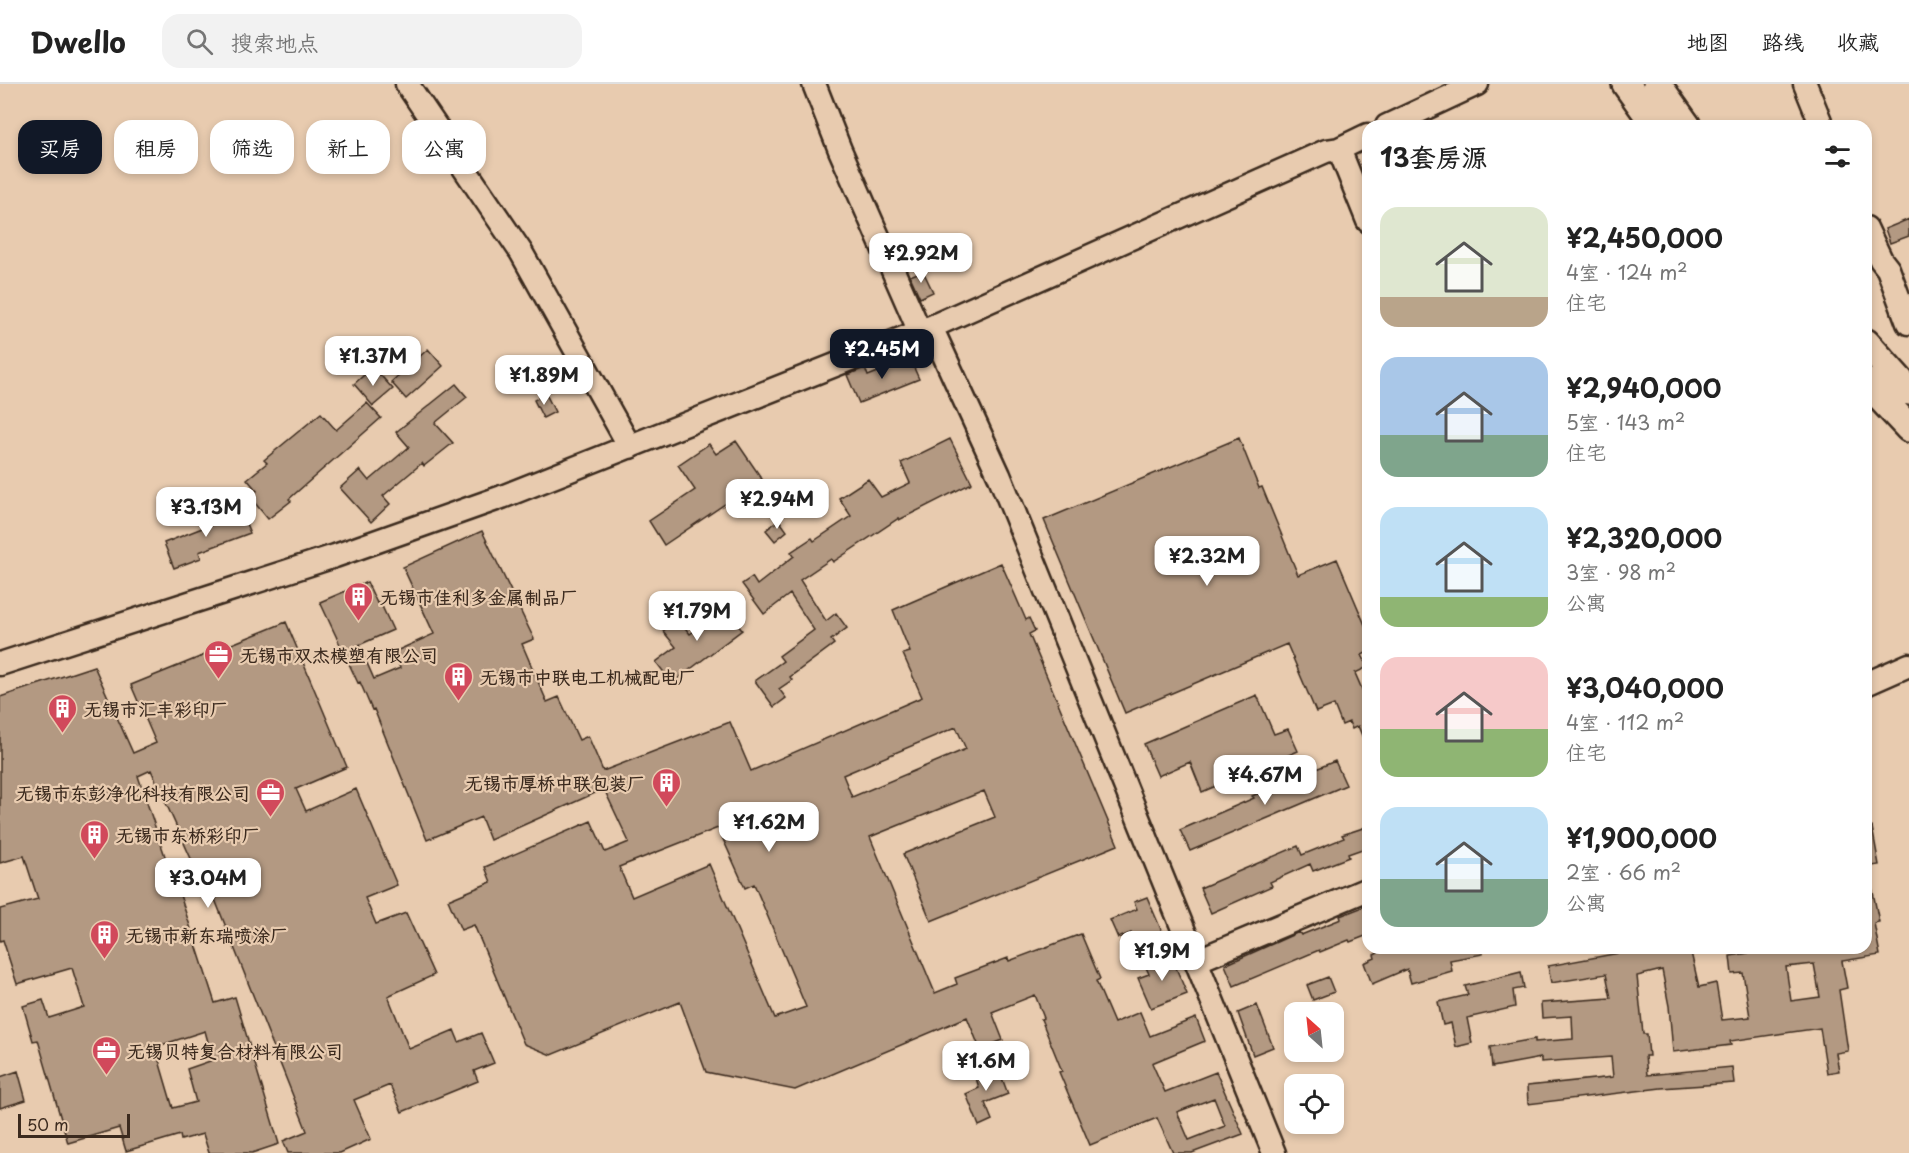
<!DOCTYPE html>
<html lang="zh">
<meta charset="utf-8">
<style>
body{margin:0;font-family:"Playpen Sans","LXGW WenKai TC",sans-serif;background:#f2f2f2;color:#222;height:100vh;display:flex;flex-direction:column;font-size:22px;white-space:nowrap}
*{box-sizing:border-box;margin:0}
p{font-size:20px;color:#767676}
.icon{flex:none;width:33px;height:33px;fill:none;stroke:currentColor;stroke-width:2;stroke-linecap:round;stroke-linejoin:round}
.map{position:relative;flex:1;overflow:hidden}
.drawer{position:absolute;left:1362px;top:36px;width:510px;height:834px;display:flex;flex-direction:column;background:#fff;border-radius:18px;box-shadow:0 3px 9px #0003}
.drawer>*{flex:none}
.hud{position:absolute;left:18px;top:36px;width:570px;height:54px;display:flex;gap:12px}
.needle{width:39px;rotate:333deg}
.tools{position:absolute;left:1284px;top:918px;display:grid;gap:12px}
.tools a{display:grid;place-items:center;width:60px;height:60px;border-radius:12px;background:#fff;box-shadow:0 3px 9px #0003;font-size:30px}
.scale{position:absolute;left:18px;bottom:15px;width:112px;box-sizing:border-box;padding-left:6px;border:3px solid #3b2a1e;border-top:0;font-size:16px;line-height:21px;white-space:nowrap;color:#3b2a1e;-webkit-text-stroke:4px #e8cbaf;paint-order:stroke}
.price{position:absolute;translate:-50% -51px;padding:0 14px;border-radius:12px;background:#fff;color:#222;font-size:20px;line-height:39px;filter:drop-shadow(0 2px 3px #0008)}
.price::after{content:'';position:absolute;left:50%;top:36px;width:18px;height:14px;margin-left:-9px;background:inherit;clip-path:polygon(0 0,100% 0,50% 100%)}
.price.selected{background:#111827;color:#fff}
ul{padding:0;list-style:none}
li{display:flex;align-items:center;gap:18px;height:150px;padding:0 18px}
li span{display:grid;place-items:center;flex:none;width:168px;height:120px;border-radius:18px;color:#555}
li>.icon{margin-inline-start:auto}
span .icon{width:72px;height:72px;fill:#fffc;stroke-width:1}
li b{font-size:26px}
h2{display:flex;justify-content:space-between;align-items:center;height:72px;padding:0 18px;font-size:26px}
.tag{padding:0 21px;border-radius:18px;background:#fff;box-shadow:0 3px 9px #0003;font-size:21px;line-height:54px}
.tag.selected{background:#111827;color:#fff}
header{display:flex;align-items:center;gap:36px;box-sizing:border-box;height:84px;padding:0 30px;background:#fff;border-bottom:2px solid #e0e0e0}
header strong{font-size:28px}
nav{display:flex;gap:33px;margin-inline-start:auto;font-size:21px}
.search{width:420px;height:54px;background:#f2f2f2;display:flex;align-items:center;gap:15px;box-sizing:border-box;padding:0 21px;border-radius:18px;color:#767676;font-size:22px}
.map>svg:first-child{display:block}
.building{fill:#b39982;stroke:#3b2a1e;stroke-width:1.5;fill-rule:evenodd}
.lines{fill:none;stroke-linecap:round;stroke-linejoin:round}
.minor-casing{stroke:#3b2a1e;stroke-width:27}
.major-casing{stroke:#3b2a1e;stroke-width:32}
.minor{stroke:#e8cbaf;stroke-width:22}
.major{stroke:#e8cbaf;stroke-width:27}
.labels{text-anchor:middle;dominant-baseline:central;stroke-width:4.5;stroke-linejoin:round;paint-order:stroke}
.poi-label{font-size:18px;font-weight:bold;fill:#3b2a1e;stroke:#e8cbaf;text-anchor:start}
</style>
<header>
<strong>Dwello</strong>
<div class="search"><svg class="icon" aria-label="search" viewBox="0 0 24 24"><circle cx="10" cy="10" r="6"/><path d="M15 15l6 6"/></svg>搜索地点</div>
<nav><a>地图</a><a>路线</a><a>收藏</a></nav>
</header>
<div class="map">
<svg width="1909" height="1069" viewBox="0 0 1909 1069">
<rect width="100%" height="100%" fill="#e8cbaf"/>
<filter id="ink" filterUnits="userSpaceOnUse"><feTurbulence type="fractalNoise" baseFrequency=".0167" numOctaves="2"/><feDisplacementMap in="SourceGraphic" scale="12" xChannelSelector="R" yChannelSelector="G"/><feConvolveMatrix kernelMatrix="1 2 1 2 8 2 1 2 1" color-interpolation-filters="sRGB"/></filter>
<g filter="url(#ink)">
<path class="building" d="M1909 135V152L1890 159 1885 145Z
M923 187 933 208 920 214 910 192Z
M428 265 443 282 406 315 391 298Z
M910 275 919 295 859 319 847 291 865 284 868 292Z
M373 283 393 305 373 322 354 300Z
M456 300 467 313 435 339 453 359 424 382 422 379 383 412 390 420 371 438 340 404 360 386 369 397 409 363 396 348Z
M546 310 555 328 543 334 534 316Z
M367 319 381 334 289 415 291 417 268 435 250 413 257 407 247 395 267 379 264 376 321 329 336 346Z
M1239 354 1259 404 1262 403 1298 491 1337 475 1368 548V568L1362 571 1368 583 1355 589 1368 619V666L1358 642 1352 645 1349 638 1342 641 1334 621 1316 628 1287 560 1125 629 1044 436Z
M950 355 972 399 899 436V434L833 478 831 475 800 496 826 537 836 529 847 544 831 556 834 560 790 593 792 596 779 605 786 614 774 623 755 597 783 577 779 572 814 546 790 510 764 530 742 500 752 493 757 501 794 472 791 468 812 454 814 457 851 432 839 414 868 395 881 413 910 399 901 379Z
M736 357 762 395 664 461 649 437 695 406 678 381 709 360 716 370Z
M224 425 227 435 241 428 250 449 199 468 201 474 174 484 164 459 215 439 212 430Z
M779 436 787 447 775 457 766 446Z
M482 447 534 555 522 560 547 618 559 613 579 656 588 652 603 687 730 638 751 687 922 613 903 570 910 568 893 526 1001 479 1026 536 1029 534 1035 547 1029 550 1118 761 931 837 903 770 995 733 984 707 870 753 935 909 957 900 955 894 1008 874 1009 877 1081 850 1100 895 1096 897 1114 939 1140 928 1150 952 1196 934 1205 957 1152 979 1165 1008 1216 988 1243 1050 1192 1069H1173L1157 1034 1090 1061 1059 988 1062 987 1041 935 1044 934 1035 911 992 928 1003 956 980 965 967 933 795 1006 706 988 680 918 551 971 524 960 474 841 461 846 448 816 491 798 485 783 591 737 605 768 629 758 604 705 490 756 481 733 427 756 374 625 372 626 360 598 358 599 320 518 367 498 377 519 380 518 393 546 359 561 374 595 400 584 394 568 434 550 403 483ZM956 643 966 665 852 713 843 691ZM718 744 745 804 754 800 806 923 775 934 709 780 632 813 619 783ZM1214 1014 1225 1042 1189 1056 1177 1028Z
M718 516 742 546 672 599 656 578 676 563 663 547 678 535 690 550 713 532 707 524Z
M286 538 347 683 296 705 306 727 356 705 397 801 365 814 376 840 406 829 434 891 388 912 409 965 454 946 459 958 481 949 494 979 474 987 478 997 402 1028 390 1001 354 1016 371 1055 340 1069H288L283 1057 307 1047 212 808 207 810 151 686 138 692 178 811H180L215 919 235 913 279 1060 252 1069H209L203 1050 181 1056 180 1051 126 1067 119 1044 68 1059 38 956 33 957 23 922 43 916 49 934 84 923 72 884 17 900 3 856 0 857V825L38 815 24 772 0 779V613L94 582 133 669 156 659 131 601ZM205 947 213 976 187 985 196 1018 173 1024 155 963Z
M1257 611 1274 650 1288 645 1298 667 1202 708 1190 678 1158 692 1144 660Z
M1335 677 1346 701 1190 767 1180 746 1254 714 1252 712Z
M1366 743 1368 749V763L1348 770 1349 773 1313 787 1310 780 1270 798 1272 802 1211 829 1200 804 1298 762 1302 771 1344 754 1342 751Z
M1872 743 1879 781 1866 783V744Z
M1866 803H1872L1879 838 1874 839 1880 871 1842 877 1847 904 1839 906 1848 967 1836 969 1839 987 1827 989 1820 944 1730 957 1731 961 1673 968 1669 922 1662 886 1637 892 1643 950H1647L1649 972H1645L1647 991 1732 983 1734 999 1661 1004 1528 1020 1527 1002 1613 993 1611 973 1541 978V974L1492 983 1490 963 1535 955V958L1573 955 1572 932 1542 934 1541 919 1611 914 1606 890 1551 899 1548 882 1646 864H1690L1699 903 1716 899 1722 936 1750 933 1743 889 1732 890 1730 872 1754 868V864H1866ZM1814 880 1820 913 1791 917 1786 883Z
M1147 813 1163 850 1136 862 1131 849 1118 854 1110 836 1137 825 1134 818Z
M1368 821V851L1350 858 1349 856 1320 868 1319 866 1234 902 1225 881 1299 848 1301 851 1341 835 1340 832Z
M1388 864H1482L1483 870 1450 876 1452 887 1411 899 1407 885 1372 900 1364 879 1375 874 1374 871Z
M1165 871 1169 882 1174 879 1187 910 1151 924 1138 894 1149 890 1144 879Z
M1521 888 1524 904 1513 906 1515 923 1467 934 1472 959 1456 963 1451 939 1443 941 1438 918 1468 911 1465 902Z
M1328 893 1334 908 1313 916 1307 901Z
M1257 921 1273 963 1253 971 1238 929Z
M996 978 1008 1010 985 1019 992 1036 979 1042 966 1010 979 1004 974 987Z
M18 987 26 1016 0 1024V993Z"/>
<g class="lines">
<defs>
<path id="minor" d="M407 0 521 168 630 363
M814 0 840 66 920 248
M1805 0 1822 42
M1387 42 1477 0
M1339 65 1368 51
M1866 144 1881 176 1888 185 1908 239
M931 243 999 391 1274 1069
M0 580 335 472 502 413 931 243 1326 67 1339 65 1368 137
M1866 600 1909 581
M1196 877 1368 805"/>
<path id="major" d="M1626 0 1656 42
M1657 0 1687 42
M1866 259 1909 307
M1866 298 1909 344"/>
</defs>
<use href="#minor" class="minor-casing"/>
<use href="#major" class="major-casing"/>
<use href="#minor" class="minor"/>
<use href="#major" class="major"/>
</g>
</g>
<defs>
<symbol id="building-pin" viewBox="-11 -11 22 30"><path d="M0 17L-7.5 6A9.5 9.5 0 1 1 7.5 6Z" fill="#d1495b" stroke="#e8cbaf"/><path d="M-4-6H4V6H1V3H-1V6H-4ZM-2.5-4.3h1.7v1.8h-1.7ZM.8-4.3h1.7v1.8H.8ZM-2.5-1h1.7V.8h-1.7ZM.8-1h1.7V.8H.8Z" fill="#fff"/></symbol>
<symbol id="office-pin" viewBox="-11 -11 22 30"><path d="M0 17L-7.5 6A9.5 9.5 0 1 1 7.5 6Z" fill="#d1495b" stroke="#e8cbaf"/><path d="M-6-3h4V-5.5h4V-3h4V5H-6ZM-1-4.5V-3h2v-1.5ZM-6 0V1H6V0Z" fill="#fff"/></symbol>
</defs>
<g fill-rule="evenodd">
<use href="#building-pin" x="342" y="496" width="33" height="45"/>
<use href="#office-pin" x="202" y="554" width="33" height="45"/>
<use href="#building-pin" x="442" y="576" width="33" height="45"/>
<use href="#building-pin" x="46" y="608" width="33" height="45"/>
<use href="#building-pin" x="650" y="682" width="33" height="45"/>
<use href="#office-pin" x="254" y="692" width="33" height="45"/>
<use href="#building-pin" x="78" y="734" width="33" height="45"/>
<use href="#building-pin" x="88" y="834" width="33" height="45"/>
<use href="#office-pin" x="90" y="950" width="33" height="45"/>
</g>
<g class="labels">
<g class="poi-label">
<text x="380" y="512">无锡市佳利多金属制品厂</text>
<text x="240" y="570">无锡市双杰模塑有限公司</text>
<text x="480" y="592">无锡市中联电工机械配电厂</text>
<text x="84" y="624">无锡市汇丰彩印厂</text>
<text x="645" y="698" text-anchor="end">无锡市厚桥中联包装厂</text>
<text x="250" y="708" text-anchor="end">无锡市东彭净化科技有限公司</text>
<text x="116" y="750">无锡市东桥彩印厂</text>
<text x="126" y="850">无锡市新东瑞喷涂厂</text>
<text x="127" y="966">无锡贝特复合材料有限公司</text>
</g>
</g>
</svg>
<div class="tools">
<a><svg class="needle" viewBox="-14 -14 28 28"><path d="M0-13l5 13h-10z" fill="#e53935"/><path d="M0 13l5-13h-10z" fill="#767676"/></svg></a>
<a><svg class="icon" aria-label="locate" viewBox="0 0 24 24"><circle cx="12" cy="12" r="6"/><path d="M12 2v4M12 18v4M2 12h4M18 12h4"/></svg></a>
</div>
<div class="scale">50 m</div>
<b class="price" style="left:921px;top:200px">¥2.92M</b>
<b class="price selected" style="left:882px;top:296px">¥2.45M</b>
<b class="price" style="left:373px;top:303px">¥1.37M</b>
<b class="price" style="left:544px;top:322px">¥1.89M</b>
<b class="price" style="left:777px;top:446px">¥2.94M</b>
<b class="price" style="left:206px;top:454px">¥3.13M</b>
<b class="price" style="left:1207px;top:503px">¥2.32M</b>
<b class="price" style="left:697px;top:558px">¥1.79M</b>
<b class="price" style="left:1265px;top:722px">¥4.67M</b>
<b class="price" style="left:769px;top:769px">¥1.62M</b>
<b class="price" style="left:208px;top:825px">¥3.04M</b>
<b class="price" style="left:1162px;top:898px">¥1.9M</b>
<b class="price" style="left:986px;top:1008px">¥1.6M</b>
<div class="hud">
<a class="tag selected">买房</a>
<a class="tag">租房</a>
<a class="tag">筛选</a>
<a class="tag">新上</a>
<a class="tag">公寓</a>
</div>
<section class="drawer">
<h2>13套房源<svg class="icon" aria-label="filters" viewBox="0 0 24 24"><path d="M4 7h16M4 17h16"/><circle cx="9" cy="7" r="2"/><circle cx="15" cy="17" r="2"/></svg></h2>
<ul>
<li><span style="background:linear-gradient(#dfe7d0 75%,#b9a48a 0)"><svg class="icon" aria-label="home" viewBox="0 0 24 24"><path d="M3 11l9-7 9 7M6 9v11h12V9"/></svg></span><div><b>¥2,450,000</b><p>4室 · 124 m²</p><p>住宅</p></div></li>
<li><span style="background:linear-gradient(#a9c7e8 65%,#7fa58c 0)"><svg class="icon" aria-label="home" viewBox="0 0 24 24"><path d="M3 11l9-7 9 7M6 9v11h12V9"/></svg></span><div><b>¥2,940,000</b><p>5室 · 143 m²</p><p>住宅</p></div></li>
<li><span style="background:linear-gradient(#bfe0f5 75%,#8fb573 0)"><svg class="icon" aria-label="home" viewBox="0 0 24 24"><path d="M3 11l9-7 9 7M6 9v11h12V9"/></svg></span><div><b>¥2,320,000</b><p>3室 · 98 m²</p><p>公寓</p></div></li>
<li><span style="background:linear-gradient(#f6c9c9 60%,#8fb573 0)"><svg class="icon" aria-label="home" viewBox="0 0 24 24"><path d="M3 11l9-7 9 7M6 9v11h12V9"/></svg></span><div><b>¥3,040,000</b><p>4室 · 112 m²</p><p>住宅</p></div></li>
<li><span style="background:linear-gradient(#bfe0f5 60%,#7fa58c 0)"><svg class="icon" aria-label="home" viewBox="0 0 24 24"><path d="M3 11l9-7 9 7M6 9v11h12V9"/></svg></span><div><b>¥1,900,000</b><p>2室 · 66 m²</p><p>公寓</p></div></li>
</ul>
</section>
</div>
